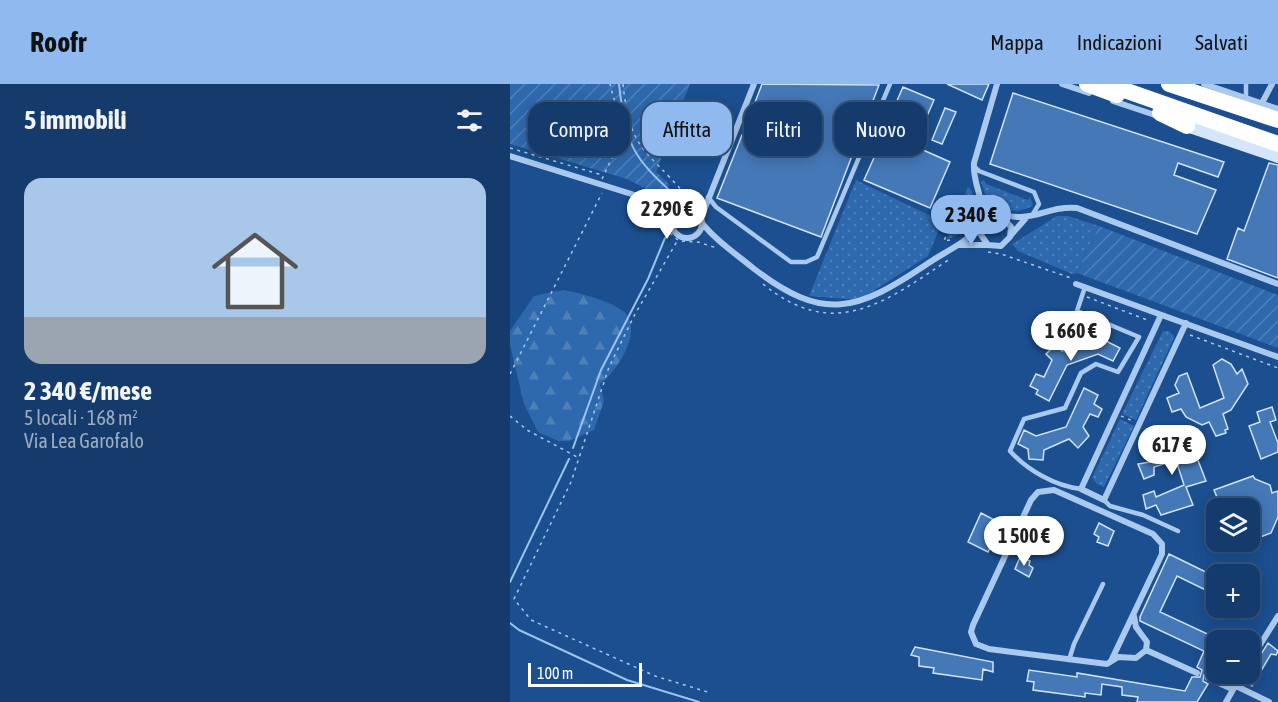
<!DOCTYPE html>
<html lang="it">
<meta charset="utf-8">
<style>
body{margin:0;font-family:"Asap Condensed",sans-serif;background:#1d4271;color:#f1f3f6;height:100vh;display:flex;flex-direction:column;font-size:22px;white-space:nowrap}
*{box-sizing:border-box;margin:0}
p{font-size:20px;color:#9dadc1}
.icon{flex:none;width:33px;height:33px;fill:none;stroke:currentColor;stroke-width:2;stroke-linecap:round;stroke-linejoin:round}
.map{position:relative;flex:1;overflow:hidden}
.details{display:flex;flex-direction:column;background:#143b6b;width:510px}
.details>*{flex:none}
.hud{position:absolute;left:18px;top:18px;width:570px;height:54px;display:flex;gap:12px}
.tools{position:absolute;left:696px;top:414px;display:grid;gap:12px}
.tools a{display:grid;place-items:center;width:54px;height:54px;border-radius:12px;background:#143b6b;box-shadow:0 3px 15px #0003,0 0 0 2px #33557e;font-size:30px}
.scale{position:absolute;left:18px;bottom:15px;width:114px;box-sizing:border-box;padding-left:6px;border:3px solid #fff;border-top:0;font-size:16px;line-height:21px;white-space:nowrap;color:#fff;-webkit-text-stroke:4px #1b4f8f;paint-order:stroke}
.price{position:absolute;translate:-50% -51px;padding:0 14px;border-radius:21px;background:#fff;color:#222;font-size:20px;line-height:39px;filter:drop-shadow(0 2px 3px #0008)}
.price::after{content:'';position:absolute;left:50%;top:36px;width:18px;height:14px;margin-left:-9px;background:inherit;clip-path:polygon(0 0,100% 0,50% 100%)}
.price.active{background:#90b9f0;color:#111}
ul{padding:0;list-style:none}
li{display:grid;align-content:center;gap:12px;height:318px;padding:0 24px}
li+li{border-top:2px solid #33557e}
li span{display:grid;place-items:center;height:186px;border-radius:18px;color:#555}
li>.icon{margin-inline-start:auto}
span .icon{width:108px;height:108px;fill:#fffc;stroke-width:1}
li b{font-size:26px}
h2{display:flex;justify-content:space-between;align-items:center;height:72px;padding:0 24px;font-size:26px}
.chip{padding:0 21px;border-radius:18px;background:#143b6b;box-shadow:0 3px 15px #0003,0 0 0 2px #33557e;font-size:21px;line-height:54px}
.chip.active{background:#90b9f0;color:#111}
header{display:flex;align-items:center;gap:36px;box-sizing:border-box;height:84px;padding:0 30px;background:#90b9f0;color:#111}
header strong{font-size:28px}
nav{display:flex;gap:33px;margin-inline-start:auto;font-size:21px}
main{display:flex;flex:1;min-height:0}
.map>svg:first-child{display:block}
.grass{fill:url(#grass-dots)}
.forest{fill:url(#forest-firs)}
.garden{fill:url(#garden-furrows)}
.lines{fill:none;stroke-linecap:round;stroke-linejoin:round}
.stream{stroke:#9cc4f0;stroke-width:2}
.building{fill:#4478b7;stroke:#cfe3fa;stroke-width:1.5}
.path{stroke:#a9c9ee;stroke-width:1.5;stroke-dasharray:3 4.5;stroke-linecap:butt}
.lane{stroke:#a9c9ee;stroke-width:4.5}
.street{stroke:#a9c9ee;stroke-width:6}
.secondary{stroke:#d6e6fa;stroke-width:12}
.highway{stroke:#fff;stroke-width:16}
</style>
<header>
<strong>Roofr</strong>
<nav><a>Mappa</a><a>Indicazioni</a><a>Salvati</a></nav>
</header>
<main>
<section class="details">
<h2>5 immobili<svg class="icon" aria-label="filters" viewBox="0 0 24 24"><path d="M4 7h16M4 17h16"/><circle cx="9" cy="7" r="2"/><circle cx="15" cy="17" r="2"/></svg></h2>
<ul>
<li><span style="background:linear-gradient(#a9c7e8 75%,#9aa5b1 0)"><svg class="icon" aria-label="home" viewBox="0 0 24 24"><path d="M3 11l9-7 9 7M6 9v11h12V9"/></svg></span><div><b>2 340 €/mese</b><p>5 locali · 168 m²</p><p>Via Lea Garofalo</p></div></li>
</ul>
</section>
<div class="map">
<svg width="768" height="618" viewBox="0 0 768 618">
<defs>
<pattern id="grass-dots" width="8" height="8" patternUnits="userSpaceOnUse" patternTransform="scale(1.5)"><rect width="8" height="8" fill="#2e69ad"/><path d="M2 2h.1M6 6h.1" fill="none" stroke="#4d80b9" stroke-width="1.8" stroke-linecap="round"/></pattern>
<pattern id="forest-firs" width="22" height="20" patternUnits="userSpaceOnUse" patternTransform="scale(1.5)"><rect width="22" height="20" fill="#2e69ad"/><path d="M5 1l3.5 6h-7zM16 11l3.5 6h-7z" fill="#4d80b9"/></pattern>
<pattern id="garden-furrows" width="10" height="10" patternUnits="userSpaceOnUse" patternTransform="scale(1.5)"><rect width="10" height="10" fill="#2e69ad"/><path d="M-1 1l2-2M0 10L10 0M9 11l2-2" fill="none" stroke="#4d80b9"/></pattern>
</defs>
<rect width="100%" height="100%" fill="#1b4f8f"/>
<path class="grass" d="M346 96 427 135 431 141 418 172 349 216 299 212Z
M474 96 476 100 518 116 520 113 523 121C512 130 486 129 478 116 475 111 473 103 471 98Z
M458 103C464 108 462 110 463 115 465 138 459 148 436 156L443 139 455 136C460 126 460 119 455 110Z
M547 132H558L589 142 567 189 562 190 508 167 502 160Z
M653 247H659L664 252 663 256 626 336 612 330Z
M610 335 624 342 594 403 587 400 582 394Z"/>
<path class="forest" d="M53 206C67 208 109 219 117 231 131 251 106 288 90 300L94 317 84 346 59 357H48L28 348 14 320 0 261V247L24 212Z"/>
<path class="garden" d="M0 0H180L146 88 159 100 153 114 117 95 0 60Z
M589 142 768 211V264L567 189Z"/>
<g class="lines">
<path class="stream" d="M109 0C116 62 122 73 168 114
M63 364 91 286 138 195 155 154
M0 498 59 375
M0 539 9 546 117 596 189 618"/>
</g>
<path class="building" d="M252 0 369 1 311 153 207 114 232 51 283 70 295 41 244 21Z
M437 0H479L472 16Z
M393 3 424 16 410 48 379 35Z
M503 9 714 78 708 93 668 79 664 91 706 106 687 150 480 80Z
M435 24 446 28 432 60 422 56Z
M375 49 440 78 420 124 354 96Z
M759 79 768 81V194L717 175 728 144 734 147Z
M581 248H596V257L610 264 603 277 588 270 557 281 539 317 526 310 528 306 520 302 526 290 534 293 542 276 536 270 546 260 552 267 581 256Z
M712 275 721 280 727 290 732 285 738 300 721 326 713 330 718 345 715 346 716 349 706 352 699 338 692 341 676 333 671 325 662 328 657 314 669 309 665 301 669 292 677 289 690 324 714 314 703 281Z
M574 304 588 311 584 320 592 325 588 333 580 330 573 343 579 352 568 364 559 355 534 366 533 376 519 375 518 365 508 360 514 346 526 352 556 343Z
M762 323 766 336 760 338 768 359V368L751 375 739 342 750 338 747 328Z
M666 353 673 370 684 366 696 397 676 403 683 421 651 431 646 421 636 425 633 411 644 407 646 413 674 401 666 376 644 383V391L634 395 628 380 640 378 635 366Z
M743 392 745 395 760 401 762 409 768 407V433L761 449 740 457V440L751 436 740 415 711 423 704 406Z
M471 429 492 440 478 468 458 458Z
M589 439 604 447 598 462 587 458 589 453 584 450Z
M659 470 706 493V511L667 492 650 528 706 554V581L702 590 694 591 693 597 698 600 687 618H627L628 613 612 611V603L592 600 591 611 575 609V613L523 606 524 598 517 597 519 586 567 593V589L675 607 682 593H690L692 586 687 583 694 567 630 537V533Z
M510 473 520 477 519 481 523 484 519 493 505 485Z
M758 559 768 567 766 571 761 570 742 602 734 597Z
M405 563 483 578V588L473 585 472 596 423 589 424 584 409 582V573L401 571Z"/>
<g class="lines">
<path class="path" d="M113 0C120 66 134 63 174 109
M0 64 92 91
M92 95 107 63 102 43 105 19 100 0
M160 149 169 157 188 158 207 164
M170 152 124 232 99 283 61 398 4 515 21 536 145 592 201 609
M440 156 434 157 444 132
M478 168 491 170 561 194
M253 200C325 259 376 217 440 175
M577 213 640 237
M680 251 768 284
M0 290 92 109
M0 332 17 346 69 374
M611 332 623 337"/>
<path class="lane" d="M736 0V14
M464 82 469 87 524 108 529 120 523 130
M198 113 206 123 281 178H296L307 173 380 0
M571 405C545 402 517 386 500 367L514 335 555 324 571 289 586 280 608 288 629 253 567 227 575 203
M594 416 600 422 633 431 668 447
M559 576 564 560 593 500"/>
<path class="street" d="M552 0 579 9
M694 0 768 25
M603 17 648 32
M752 19 762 0
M0 72 131 113 152 125 162 142
M150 120 172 125
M162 139a15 15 0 1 1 30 0a15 15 0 1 1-30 0Z
M491 131 501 143 500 153 491 162 478 161 469 148C469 141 471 136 477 132 487 127 500 134 511 133 532 132 543 122 567 124L768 200
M191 134 244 0
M471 137C476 116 462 100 464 79L487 0
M192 139C206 157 225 169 243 184 314 239 347 227 417 180 434 168 455 160 469 143
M501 151 516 134
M450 161H476
M566 200 768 273
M651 231 571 405 594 416 676 239
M636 566 687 589
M601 577 652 470V460L643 450 544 406 528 408 521 416 463 541 461 548 466 560 479 565 597 580 608 573 626 574 636 566 637 558 626 543 624 532
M740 577 768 532
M698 594 722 605
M724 601 759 618
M716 618 732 590"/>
<path class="secondary" d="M677 42 768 73"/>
<path class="highway" d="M577 0 607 11
M597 0 768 60
M659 0 768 36
M650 29 677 42"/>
</g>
</svg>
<div class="tools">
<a><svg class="icon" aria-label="layers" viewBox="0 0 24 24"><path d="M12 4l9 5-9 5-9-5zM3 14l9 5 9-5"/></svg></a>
<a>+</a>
<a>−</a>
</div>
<div class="scale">100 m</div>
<b class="price" style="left:157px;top:156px">2 290 €</b>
<b class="price active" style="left:461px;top:162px">2 340 €</b>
<b class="price" style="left:561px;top:278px">1 660 €</b>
<b class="price" style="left:662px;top:392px">617 €</b>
<b class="price" style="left:514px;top:483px">1 500 €</b>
<div class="hud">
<a class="chip">Compra</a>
<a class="chip active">Affitta</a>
<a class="chip">Filtri</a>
<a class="chip">Nuovo</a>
</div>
</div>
</main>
